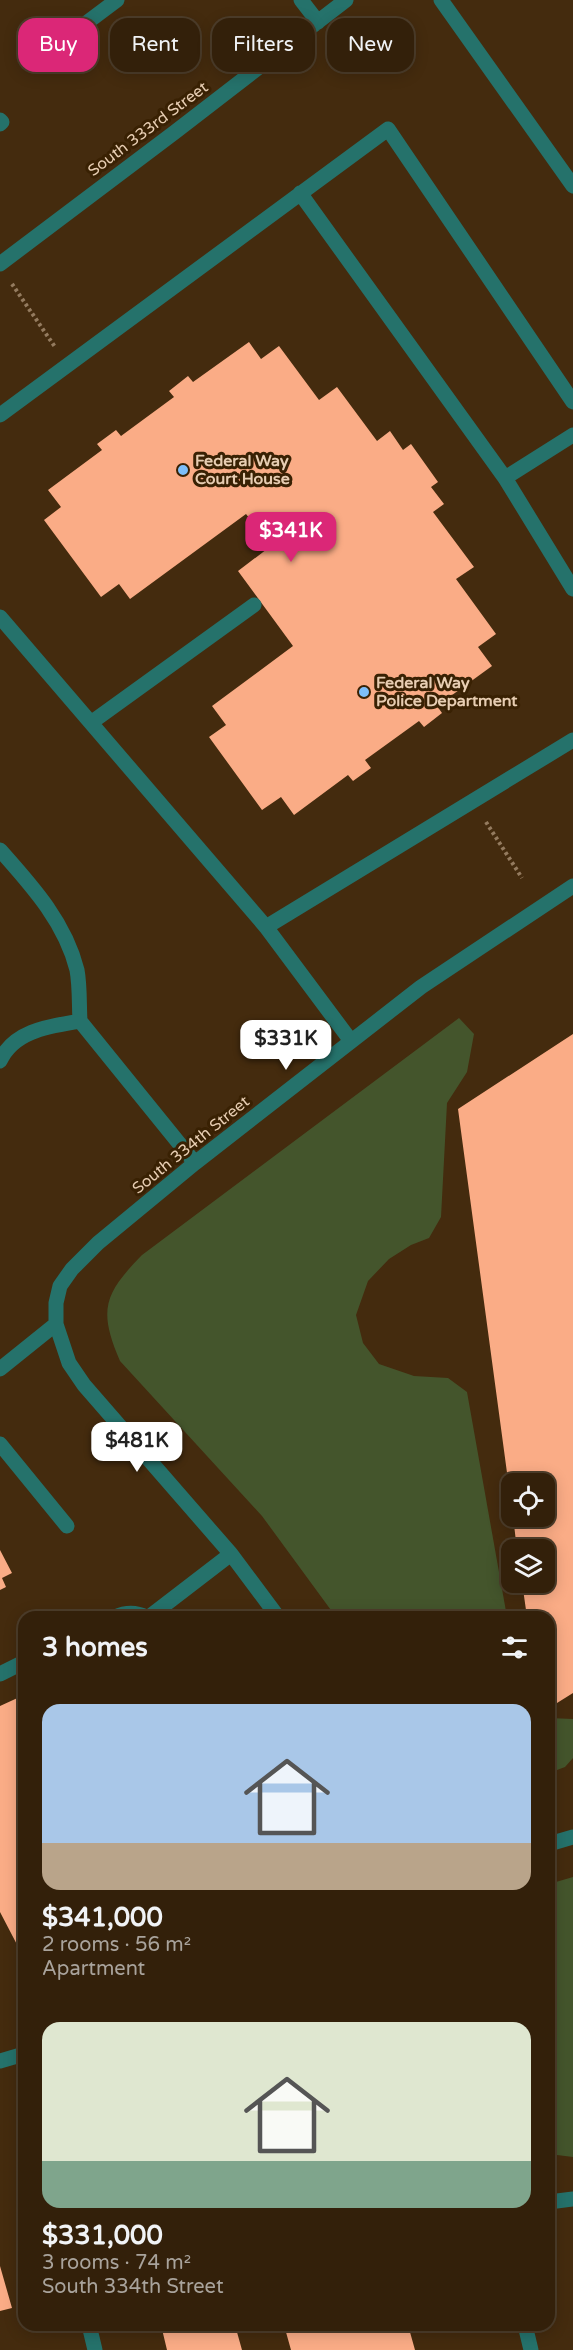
<!DOCTYPE html>
<meta charset="utf-8">
<style>
body{margin:0;font-family:"Varela Round",sans-serif;background:#3b2813;color:#f1f3f6;height:100vh;display:flex;flex-direction:column;font-size:22px;white-space:nowrap}
*{box-sizing:border-box;margin:0}
p{font-size:20px;color:#a9a39c}
.icon{flex:none;width:33px;height:33px;fill:none;stroke:currentColor;stroke-width:2;stroke-linecap:round;stroke-linejoin:round}
.map{position:relative;flex:1;overflow:hidden}
.details{position:absolute;left:18px;top:1611px;width:537px;height:720px;display:flex;flex-direction:column;background:#33200a;border-radius:18px;box-shadow:0 3px 15px #0003,0 0 0 2px #4e3e2b}
.details>*{flex:none}
.banner{position:absolute;left:18px;top:18px;width:537px;height:54px;display:flex;gap:12px}
.buttons{position:absolute;left:501px;top:1473px;display:grid;gap:12px}
.buttons a{display:grid;place-items:center;width:54px;height:54px;border-radius:12px;background:#33200a;box-shadow:0 3px 15px #0003,0 0 0 2px #4e3e2b;font-size:30px}
.price{position:absolute;translate:-50% -51px;padding:0 14px;border-radius:12px;background:#fff;color:#222;font-size:20px;line-height:39px;filter:drop-shadow(0 2px 3px #0008)}
.price::after{content:'';position:absolute;left:50%;top:36px;width:18px;height:14px;margin-left:-9px;background:inherit;clip-path:polygon(0 0,100% 0,50% 100%)}
.price.selected{background:#db2777;color:#fff}
ul{padding:0;list-style:none}
li{display:grid;align-content:center;gap:12px;height:318px;padding:0 24px}
li span{display:grid;place-items:center;height:186px;border-radius:18px;color:#555}
li>.icon{margin-inline-start:auto}
span .icon{width:108px;height:108px;fill:#fffc;stroke-width:1}
li b{font-size:26px}
h2{display:flex;justify-content:space-between;align-items:center;height:72px;padding:0 24px;font-size:26px}
.tag{padding:0 21px;border-radius:18px;background:#33200a;box-shadow:0 3px 15px #0003,0 0 0 2px #4e3e2b;font-size:21px;line-height:54px}
.tag.selected{background:#db2777;color:#fff}
.map>svg:first-child{display:block}
.green{fill:#44552c}
.building{fill:#faac86}
.lines{fill:none;stroke-linecap:round;stroke-linejoin:round}
.path{stroke:#947b5f;stroke-width:4;stroke-dasharray:3 3;stroke-linecap:butt}
.minor{stroke:#25726b;stroke-width:15}
.poi-dot{fill:#7dbef9;stroke:#392103;stroke-width:2}
.labels{text-anchor:middle;dominant-baseline:central;stroke-width:6;stroke-linejoin:round;paint-order:stroke}
.street-label{font-size:16px;fill:#e7cdb2;stroke:#392103}
.poi-label{font-size:16px;font-weight:bold;fill:#e7cdb2;stroke:#392103;text-anchor:start}
</style>
<div class="map">
<svg width="573" height="2350" viewBox="0 0 573 2350">
<rect width="100%" height="100%" fill="#442b0e"/>
<path class="green" d="M459 1018 474 1034 467 1072 447 1103 441 1217 429 1238 411 1245 389 1259 368 1281 356 1315 363 1343 379 1364 414 1376 448 1378 467 1392 507 1617H336L262 1516 120 1361C98 1310 104 1294 142 1255Z
M549 1718 573 1719V1758L565 1767 549 1773Z
M573 1877V2157L549 2154V1884Z"/>
<path class="building" d="M249 342 261 359 279 346 319 400 337 387 377 441 390 431 403 450 411 444 438 482 431 487 444 504 433 512 474 567 456 579 496 634 478 647 492 666 437 706 442 713 424 727 419 721 365 760 371 768 353 781 348 775 294 815 281 797 262 810 209 737 226 725 212 706 293 646 238 571 271 546 246 514 130 599 119 584 101 597 44 520 61 507 48 490 102 450 97 444 116 430 121 436 174 397 169 391 188 376 193 382Z
M573 1034V1693L549 1708V1617H527L522 1582H544V1550H517L513 1516H544V1484H512L510 1495 458 1109Z
M0 1550 12 1573 2 1578 6 1587 0 1590Z
M24 1695V1958L0 1912V1706Z
M0 2266 12 2308 0 2311Z
M161 2325H235L242 2350H167Z
M284 2325H408L415 2350H291Z"/>
<g class="lines">
<path class="path" d="M12 284 55 347
M486 822 522 878"/>
<path class="minor" d="M301 0 318 22
M441 0 573 186
M61 42 117 0
M0 120 2 122 0 124
M300 193 505 478 573 589
M0 264 175 132 346 0
M0 415 388 129 573 402
M505 478 573 435
M0 617 266 927 351 1041
M92 722 254 605
M0 850C32 886 65 922 77 970 80 986 79 1005 80 1021 51 1026 14 1030 0 1061
M266 927 573 740
M80 1021 195 1163
M0 1369 56 1324
M0 1444 67 1526
M115 1617C126 1612 136 1612 146 1617
M149 1617 231 1554
M278 1617 231 1554 84 1385 69 1363 56 1324V1303L60 1286 72 1269 98 1243 195 1163 421 987 573 886
M0 1674 24 1662
M549 1844 573 1837
M0 2061 24 2054
M549 2202 573 2199
M89 2325 95 2350
M525 2325 531 2350"/>
</g>
<g class="poi-dot">
<circle cx="183" cy="470" r="6"/>
<circle cx="364" cy="692" r="6"/>
</g>
<g class="labels">
<g class="street-label">
<text transform="translate(148 129) rotate(-37)">South 333rd Street</text>
<text transform="translate(191 1145) rotate(-39)">South 334th Street</text>
</g>
<g class="poi-label">
<text x="195" y="461">Federal Way<tspan x="195" dy="18">Court House</tspan></text>
<text x="376" y="683">Federal Way<tspan x="376" dy="18">Police Department</tspan></text>
</g>
</g>
</svg>
<div class="buttons">
<a><svg class="icon" aria-label="locate" viewBox="0 0 24 24"><circle cx="12" cy="12" r="6"/><path d="M12 2v4M12 18v4M2 12h4M18 12h4"/></svg></a>
<a><svg class="icon" aria-label="layers" viewBox="0 0 24 24"><path d="M12 4l9 5-9 5-9-5zM3 14l9 5 9-5"/></svg></a>
</div>
<b class="price selected" style="left:291px;top:563px">$341K</b>
<b class="price" style="left:286px;top:1071px">$331K</b>
<b class="price" style="left:137px;top:1473px">$481K</b>
<div class="banner">
<a class="tag selected">Buy</a>
<a class="tag">Rent</a>
<a class="tag">Filters</a>
<a class="tag">New</a>
</div>
<section class="details">
<h2>3 homes<svg class="icon" aria-label="filters" viewBox="0 0 24 24"><path d="M4 7h16M4 17h16"/><circle cx="9" cy="7" r="2"/><circle cx="15" cy="17" r="2"/></svg></h2>
<ul>
<li><span style="background:linear-gradient(#a9c7e8 75%,#b9a48a 0)"><svg class="icon" aria-label="home" viewBox="0 0 24 24"><path d="M3 11l9-7 9 7M6 9v11h12V9"/></svg></span><div><b>$341,000</b><p>2 rooms · 56 m²</p><p>Apartment</p></div></li>
<li><span style="background:linear-gradient(#dfe7d0 75%,#7fa58c 0)"><svg class="icon" aria-label="home" viewBox="0 0 24 24"><path d="M3 11l9-7 9 7M6 9v11h12V9"/></svg></span><div><b>$331,000</b><p>3 rooms · 74 m²</p><p>South 334th Street</p></div></li>
</ul>
</section>
</div>
